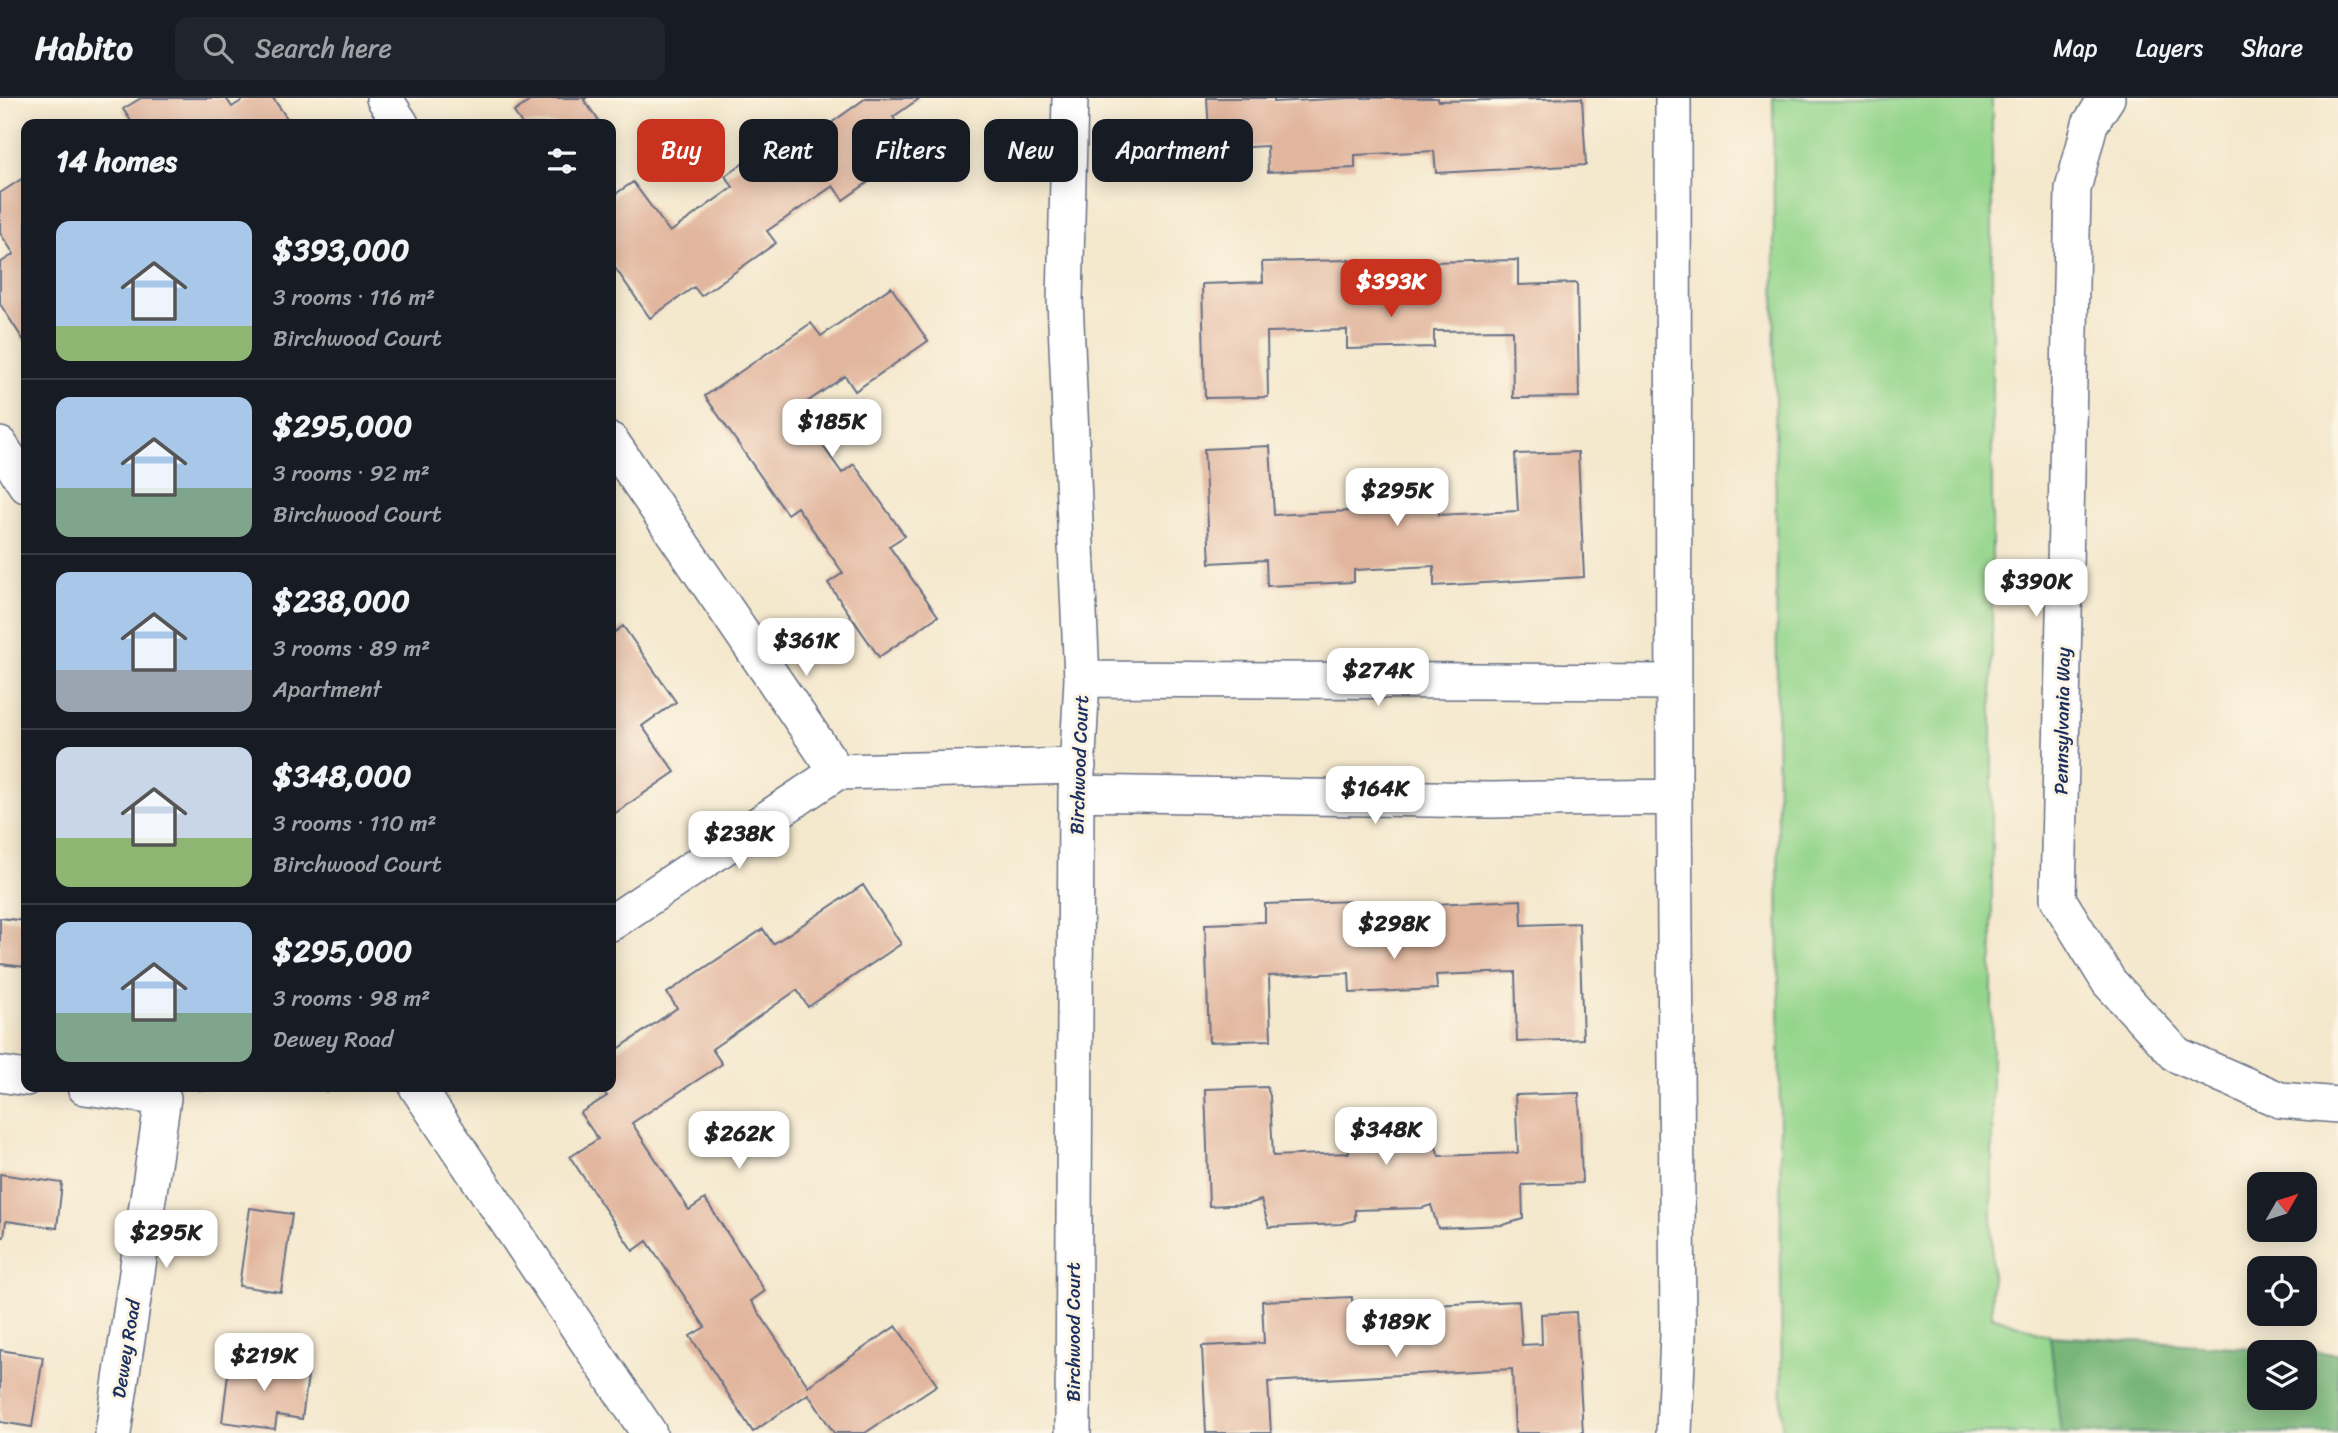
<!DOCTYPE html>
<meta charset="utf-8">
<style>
body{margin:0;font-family:Sriracha,sans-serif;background:#20242c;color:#f1f3f6;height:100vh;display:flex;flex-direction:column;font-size:26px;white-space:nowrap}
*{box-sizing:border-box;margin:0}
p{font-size:23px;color:#9ea1a6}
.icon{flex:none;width:38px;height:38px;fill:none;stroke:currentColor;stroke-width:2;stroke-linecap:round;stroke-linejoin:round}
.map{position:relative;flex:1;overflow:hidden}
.panel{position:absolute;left:21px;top:21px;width:595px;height:973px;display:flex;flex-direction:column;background:#171b24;border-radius:14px;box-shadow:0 4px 18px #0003}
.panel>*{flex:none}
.guide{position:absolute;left:637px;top:21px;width:665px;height:63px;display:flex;gap:14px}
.needle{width:46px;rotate:51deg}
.buttons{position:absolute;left:2247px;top:1074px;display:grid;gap:14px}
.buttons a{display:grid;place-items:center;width:70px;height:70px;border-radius:14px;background:#171b24;box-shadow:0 4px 18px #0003;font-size:35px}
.price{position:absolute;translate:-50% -60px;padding:0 16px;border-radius:14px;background:#fff;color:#222;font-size:23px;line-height:46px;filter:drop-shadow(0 2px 4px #0008)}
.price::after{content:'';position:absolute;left:50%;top:42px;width:21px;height:16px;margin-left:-10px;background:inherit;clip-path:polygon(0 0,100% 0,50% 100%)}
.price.current{background:#c8321e;color:#fff}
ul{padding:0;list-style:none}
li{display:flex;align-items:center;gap:21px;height:175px;padding:0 35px}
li+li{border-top:2px solid #363941}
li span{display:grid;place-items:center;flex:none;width:196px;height:140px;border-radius:14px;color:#555}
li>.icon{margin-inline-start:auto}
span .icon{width:84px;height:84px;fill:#fffc;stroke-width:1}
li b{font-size:30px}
h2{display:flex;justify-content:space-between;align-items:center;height:84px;padding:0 35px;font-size:30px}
.chip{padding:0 24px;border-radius:14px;background:#171b24;box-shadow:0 4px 18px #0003;font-size:24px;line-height:63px}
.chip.current{background:#c8321e;color:#fff}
header{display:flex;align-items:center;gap:42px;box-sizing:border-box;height:98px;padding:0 35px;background:#171b24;border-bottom:2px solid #363941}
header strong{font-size:33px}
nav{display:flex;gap:38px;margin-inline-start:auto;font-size:24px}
.search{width:490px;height:63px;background:#20242c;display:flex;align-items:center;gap:18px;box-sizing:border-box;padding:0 24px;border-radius:14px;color:#9ea1a6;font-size:26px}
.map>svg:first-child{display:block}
.green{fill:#94d58c;stroke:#588275;stroke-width:2}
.forest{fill:#77b678;stroke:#49726b;stroke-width:2;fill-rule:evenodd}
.building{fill:#e2b69e}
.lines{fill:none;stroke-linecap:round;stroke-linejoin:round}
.street-casing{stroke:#677085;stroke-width:38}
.path{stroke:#677085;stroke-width:4.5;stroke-dasharray:5 5;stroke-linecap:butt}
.street{stroke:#fff;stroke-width:35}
.labels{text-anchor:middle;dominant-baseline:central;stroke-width:6;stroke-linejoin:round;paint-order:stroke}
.street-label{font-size:19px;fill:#1b2f5e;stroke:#fcf5e5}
</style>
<header>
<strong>Habito</strong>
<div class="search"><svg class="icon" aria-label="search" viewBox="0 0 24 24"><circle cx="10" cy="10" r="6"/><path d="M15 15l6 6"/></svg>Search here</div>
<nav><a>Map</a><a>Layers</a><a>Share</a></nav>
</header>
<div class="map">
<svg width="2338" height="1335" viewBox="0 0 2338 1335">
<rect width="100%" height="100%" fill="#fcf5e5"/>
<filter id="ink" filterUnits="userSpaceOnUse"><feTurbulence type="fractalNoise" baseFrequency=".0143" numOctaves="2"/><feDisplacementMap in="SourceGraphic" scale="14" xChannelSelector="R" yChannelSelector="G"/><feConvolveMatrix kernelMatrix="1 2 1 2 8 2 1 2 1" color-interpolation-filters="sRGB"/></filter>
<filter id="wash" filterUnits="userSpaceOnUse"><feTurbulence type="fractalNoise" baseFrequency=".00686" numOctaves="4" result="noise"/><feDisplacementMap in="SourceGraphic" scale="28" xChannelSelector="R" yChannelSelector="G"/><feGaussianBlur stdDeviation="1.57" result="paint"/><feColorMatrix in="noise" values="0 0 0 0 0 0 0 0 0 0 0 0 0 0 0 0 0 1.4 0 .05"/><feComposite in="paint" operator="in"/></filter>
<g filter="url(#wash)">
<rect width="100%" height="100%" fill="#f4e8cd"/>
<path class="green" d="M1773 0H1992V1218L2050 1238 2061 1335H1782Z"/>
<path class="forest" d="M2050 1238 2338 1255V1335H2061ZM2259 1255H2305V1300H2259Z"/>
<g id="blocks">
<path class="building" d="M141 0H226L232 9 246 0H273L291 26H133L123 11Z
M534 0H586L584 2 601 26H522L514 14Z
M866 0H920L893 19 915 51 843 102 833 88 767 133 776 145 701 198 694 189 650 220 611 164V99L633 84 670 134 733 89 725 78 795 28 806 43Z
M1207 0H1274V4L1348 0H1438V3L1582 0 1586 67 1436 75 1434 53 1355 57V70L1268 74 1267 48 1210 51Z
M26 78V246L0 206V165L14 156 0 135V95Z
M1349 162 1350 180 1430 178 1429 164 1518 162V187L1577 185 1579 299 1513 300 1512 232 1434 233V249L1347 251V232L1267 234 1268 299 1205 300 1202 186 1263 184 1262 164Z
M891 189 928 243 855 293 845 278 797 311 842 375 854 366 905 438 889 448 938 518 879 559 828 485 843 475 797 409 787 416 705 298 811 225 821 238Z
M1270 348 1274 417 1350 413V401L1438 397 1439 417 1518 413 1515 356 1578 354 1584 479 1434 488V468L1354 472V484L1267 488 1266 462 1210 465 1204 351Z
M623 528 676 604 642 628 675 674 611 718V537Z
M863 787 901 846 808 909 797 892 712 951 722 966 632 1025 689 1112 705 1101 765 1193 751 1203 808 1288 896 1228 937 1287 865 1335H834L808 1296 753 1334 690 1238 705 1229 647 1143 633 1153 570 1059 598 1041 580 1015 607 998 601 989H611V956L677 910 667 895 763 831 773 846Z
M1521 802 1522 827 1579 825 1583 941 1517 944 1515 874 1436 877 1437 891 1350 895 1349 875 1269 878 1271 942 1209 944 1205 826 1265 824V806L1354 803V822L1434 819 1433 806Z
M0 820 26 823 25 869 0 866Z
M1267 989 1270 998 1273 1058 1349 1055V1041L1432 1038 1439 1058 1518 1055 1515 997 1579 995 1582 1085 1522 1087 1523 1121 1503 1127 1438 1130 1431 1107 1422 1110 1355 1112V1122L1341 1126 1269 1129 1261 1102 1249 1106 1209 1108 1205 991Z
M0 1076 62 1085 57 1130 6 1123 4 1139H0Z
M250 1110 292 1116 281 1194 239 1188Z
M1352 1199 1353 1223 1431 1219V1207L1519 1203 1522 1247 1542 1246 1541 1216 1576 1214 1583 1335H1515L1512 1271 1268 1284 1271 1335H1206L1202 1248 1264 1245 1262 1203Z
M0 1252 43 1259 32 1329 0 1324Z
M230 1260 309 1271 302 1321 277 1317 275 1331 222 1324Z"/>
</g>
</g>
<g filter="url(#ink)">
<use href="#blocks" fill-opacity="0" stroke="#677085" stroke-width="2"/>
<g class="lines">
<defs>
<path id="street" d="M384 0 401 26
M1070 0 1065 203 1082 581 1076 695 1073 1335
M1673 0 1674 699 1678 1236 1674 1335
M2107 0 2090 26 2073 91 2058 801 2109 884 2177 957 2280 1002 2338 1007
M611 343 837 674 1078 668
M0 347 26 387
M1082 581 1674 584
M1076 695 1491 702 1674 699
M611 825 837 674
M0 976 26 980
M85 989 163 1000 113 1335
M417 989 649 1335"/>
</defs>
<use href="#street" class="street-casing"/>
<path class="path" d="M304 989 326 992 372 989
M198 991 215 989"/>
<use href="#street" class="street"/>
</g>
</g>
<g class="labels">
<g class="street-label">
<text transform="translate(2062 623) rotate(-89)">Pennsylvania Way</text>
<text transform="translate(1079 667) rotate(-88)">Birchwood Court</text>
<text transform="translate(1073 1234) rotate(-90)">Birchwood Court</text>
<text transform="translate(126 1251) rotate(-81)">Dewey Road</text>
</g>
</g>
</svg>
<div class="buttons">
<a><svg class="needle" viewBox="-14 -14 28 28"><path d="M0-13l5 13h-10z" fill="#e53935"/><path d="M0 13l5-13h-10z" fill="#9ea1a6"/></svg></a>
<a><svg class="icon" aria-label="locate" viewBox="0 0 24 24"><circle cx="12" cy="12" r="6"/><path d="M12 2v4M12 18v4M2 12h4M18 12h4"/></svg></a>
<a><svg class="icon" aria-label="layers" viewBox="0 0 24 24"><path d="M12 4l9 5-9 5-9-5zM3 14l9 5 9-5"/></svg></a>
</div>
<b class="price current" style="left:1391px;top:221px">$393K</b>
<b class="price" style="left:832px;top:361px">$185K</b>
<b class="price" style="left:1397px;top:430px">$295K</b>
<b class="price" style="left:2036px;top:521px">$390K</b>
<b class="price" style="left:806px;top:580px">$361K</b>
<b class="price" style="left:1378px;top:610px">$274K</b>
<b class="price" style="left:1375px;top:728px">$164K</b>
<b class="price" style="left:739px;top:773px">$238K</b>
<b class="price" style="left:1394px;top:863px">$298K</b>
<b class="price" style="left:1386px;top:1069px">$348K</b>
<b class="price" style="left:739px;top:1073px">$262K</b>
<b class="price" style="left:166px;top:1172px">$295K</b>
<b class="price" style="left:1396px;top:1261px">$189K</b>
<b class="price" style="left:264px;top:1295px">$219K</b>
<div class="guide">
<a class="chip current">Buy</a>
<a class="chip">Rent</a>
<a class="chip">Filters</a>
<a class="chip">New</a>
<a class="chip">Apartment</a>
</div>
<section class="panel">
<h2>14 homes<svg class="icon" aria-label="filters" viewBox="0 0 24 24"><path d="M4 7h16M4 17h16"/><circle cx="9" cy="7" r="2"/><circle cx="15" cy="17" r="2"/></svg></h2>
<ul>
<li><span style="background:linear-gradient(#a9c7e8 75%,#8fb573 0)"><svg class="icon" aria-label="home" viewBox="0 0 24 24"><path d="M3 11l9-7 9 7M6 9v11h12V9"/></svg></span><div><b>$393,000</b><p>3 rooms · 116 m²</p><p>Birchwood Court</p></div></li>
<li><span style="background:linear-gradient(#a9c7e8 65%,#7fa58c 0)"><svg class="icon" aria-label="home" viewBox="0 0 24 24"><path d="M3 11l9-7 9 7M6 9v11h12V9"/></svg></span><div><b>$295,000</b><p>3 rooms · 92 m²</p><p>Birchwood Court</p></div></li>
<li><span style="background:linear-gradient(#a9c7e8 70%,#9aa5b1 0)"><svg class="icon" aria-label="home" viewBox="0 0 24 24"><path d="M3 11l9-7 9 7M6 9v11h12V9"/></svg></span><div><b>$238,000</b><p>3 rooms · 89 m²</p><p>Apartment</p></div></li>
<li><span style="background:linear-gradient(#c9d6e8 65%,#8fb573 0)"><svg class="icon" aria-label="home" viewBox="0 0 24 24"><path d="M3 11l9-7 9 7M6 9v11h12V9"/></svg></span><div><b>$348,000</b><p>3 rooms · 110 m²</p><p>Birchwood Court</p></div></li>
<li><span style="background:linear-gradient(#a9c7e8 65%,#7fa58c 0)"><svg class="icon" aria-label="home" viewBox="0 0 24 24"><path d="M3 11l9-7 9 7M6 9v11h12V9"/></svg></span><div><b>$295,000</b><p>3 rooms · 98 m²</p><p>Dewey Road</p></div></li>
</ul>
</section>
</div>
